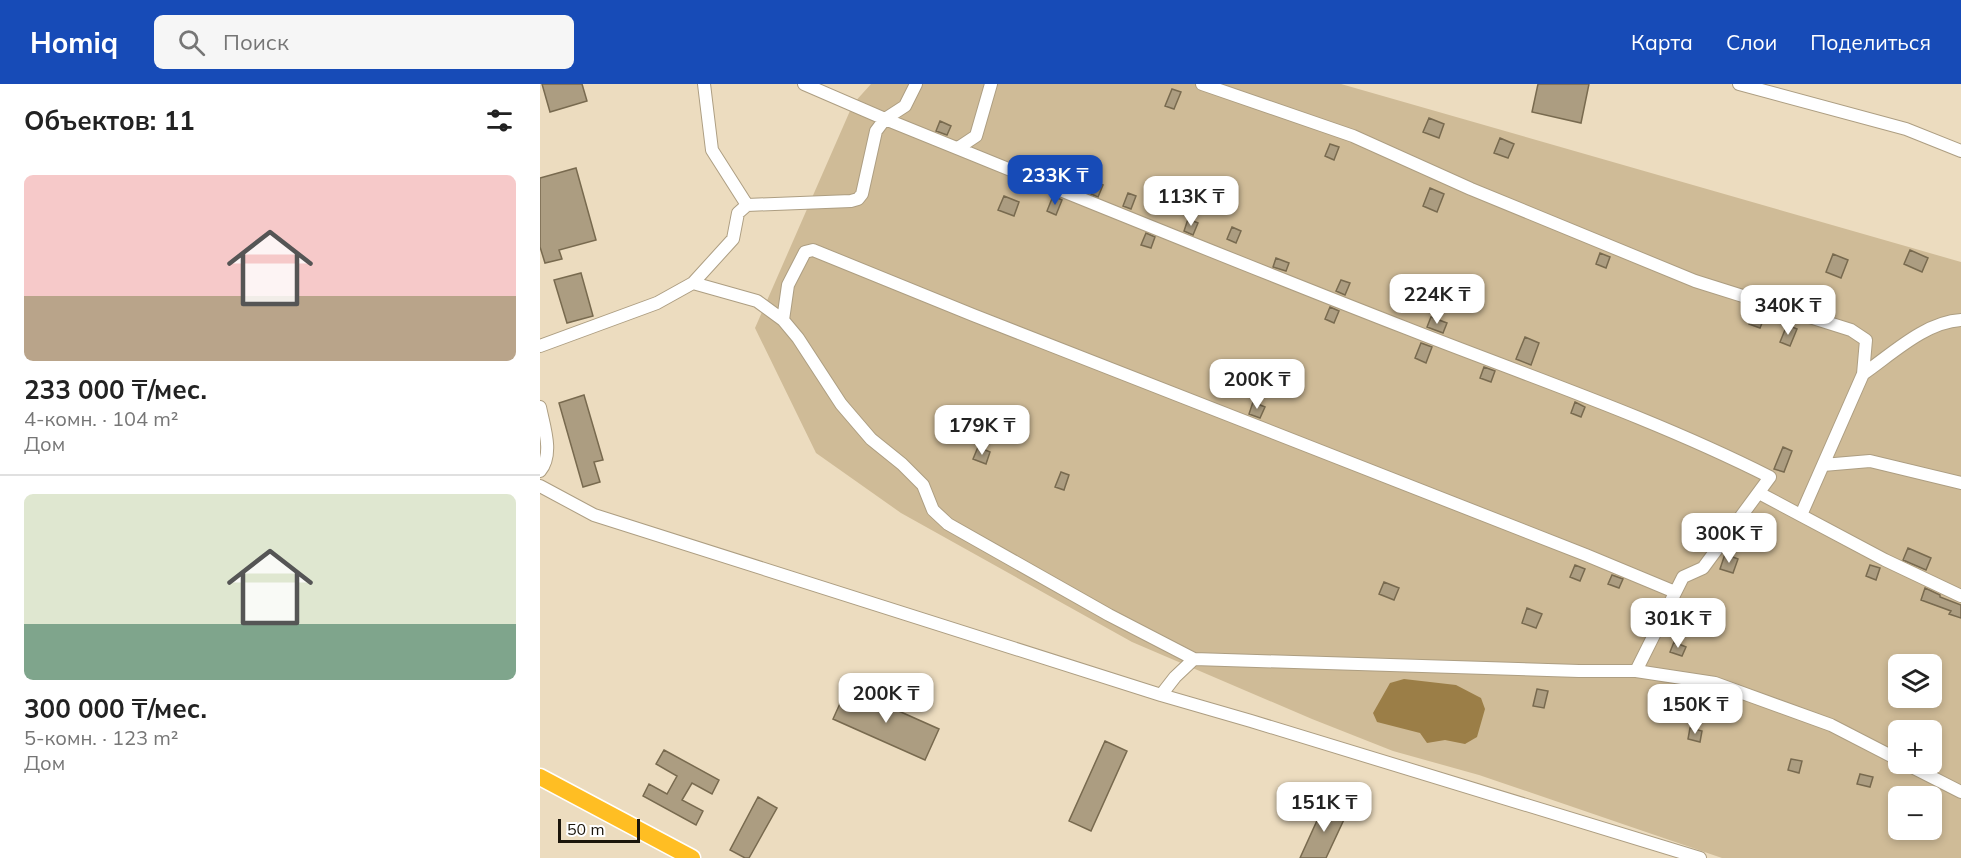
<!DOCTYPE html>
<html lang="ru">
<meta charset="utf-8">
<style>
body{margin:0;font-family:Mulish,sans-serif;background:#f6f6f6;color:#222;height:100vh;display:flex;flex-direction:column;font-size:22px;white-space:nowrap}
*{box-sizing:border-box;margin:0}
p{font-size:20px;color:#767676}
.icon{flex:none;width:33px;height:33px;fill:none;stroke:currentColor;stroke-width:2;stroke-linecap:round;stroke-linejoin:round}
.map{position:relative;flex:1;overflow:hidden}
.details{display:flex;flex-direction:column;background:#fff;width:540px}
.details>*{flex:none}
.buttons{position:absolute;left:1348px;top:570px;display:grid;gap:12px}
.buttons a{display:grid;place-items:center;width:54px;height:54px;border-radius:9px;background:#fff;box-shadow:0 3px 9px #0003;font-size:30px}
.scale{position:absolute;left:18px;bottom:15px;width:82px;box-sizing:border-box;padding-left:6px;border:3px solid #1b150b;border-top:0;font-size:16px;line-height:21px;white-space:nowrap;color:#1b150b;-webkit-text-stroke:4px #fff;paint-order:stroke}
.price{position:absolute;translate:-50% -51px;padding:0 14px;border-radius:12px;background:#fff;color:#222;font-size:20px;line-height:39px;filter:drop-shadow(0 2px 3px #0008)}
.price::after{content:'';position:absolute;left:50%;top:36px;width:18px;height:14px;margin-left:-9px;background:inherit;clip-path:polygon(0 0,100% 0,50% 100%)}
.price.current{background:#174bb7;color:#fff}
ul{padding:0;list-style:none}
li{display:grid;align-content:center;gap:12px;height:318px;padding:0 24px}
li+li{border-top:2px solid #e0e0e0}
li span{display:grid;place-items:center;height:186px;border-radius:9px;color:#555}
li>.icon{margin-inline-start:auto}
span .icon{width:108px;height:108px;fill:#fffc;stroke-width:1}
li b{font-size:26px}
h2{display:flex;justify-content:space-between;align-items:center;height:72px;padding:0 24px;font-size:26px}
header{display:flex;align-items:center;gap:36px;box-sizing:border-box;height:84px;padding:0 30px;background:#174bb7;color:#fff}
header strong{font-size:28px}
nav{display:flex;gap:33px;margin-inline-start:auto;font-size:21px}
.search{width:420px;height:54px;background:#f6f6f6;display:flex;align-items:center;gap:15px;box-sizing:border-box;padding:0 21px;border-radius:9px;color:#767676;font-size:22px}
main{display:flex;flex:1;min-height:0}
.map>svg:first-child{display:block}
.green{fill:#cfbb97;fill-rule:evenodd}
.water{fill:#9b7e47}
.building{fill:#ac9d81;stroke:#786a4f;stroke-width:1.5}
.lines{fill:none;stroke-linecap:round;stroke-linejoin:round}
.minor-casing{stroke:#ad9e82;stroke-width:14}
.highway-casing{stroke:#fff;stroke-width:19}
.minor{stroke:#fff;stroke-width:12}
.highway{stroke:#ffbe23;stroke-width:16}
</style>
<header>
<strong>Homiq</strong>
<div class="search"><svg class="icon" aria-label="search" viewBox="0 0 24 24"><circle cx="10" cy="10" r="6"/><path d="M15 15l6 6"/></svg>Поиск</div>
<nav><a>Карта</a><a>Слои</a><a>Поделиться</a></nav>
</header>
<main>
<section class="details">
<h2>Объектов: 11<svg class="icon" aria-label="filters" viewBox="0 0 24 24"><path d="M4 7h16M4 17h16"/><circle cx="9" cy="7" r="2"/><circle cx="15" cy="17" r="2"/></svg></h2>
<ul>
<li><span style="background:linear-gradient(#f6c9c9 65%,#b9a48a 0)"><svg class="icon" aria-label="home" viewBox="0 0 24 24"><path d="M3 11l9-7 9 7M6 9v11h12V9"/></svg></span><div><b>233 000 ₸/мес.</b><p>4-комн. · 104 m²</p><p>Дом</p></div></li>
<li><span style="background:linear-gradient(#dfe7d0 70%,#7fa58c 0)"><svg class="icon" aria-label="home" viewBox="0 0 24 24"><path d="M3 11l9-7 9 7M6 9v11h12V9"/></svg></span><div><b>300 000 ₸/мес.</b><p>5-комн. · 123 m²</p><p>Дом</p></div></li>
</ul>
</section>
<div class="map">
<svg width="1421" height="774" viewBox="0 0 1421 774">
<rect width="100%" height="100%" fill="#ecdcbf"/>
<path class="green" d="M331 0H801L1421 178V774H1182L939 691 853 667 772 635 592 558 361 429 276 369 215 244 313 20ZM1359 580H1392V614H1359ZM1359 646H1392V680H1359ZM1359 712H1392V746H1359Z"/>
<path class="water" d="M864 595 916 601 941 614 945 625 937 653 925 660 905 656 887 659 880 649 837 638 833 629 850 599Z"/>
<path class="building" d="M2 0H42L47 17 10 28Z
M998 0H1049L1041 39 992 28Z
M632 5 641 8 634 25 625 22Z
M889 34 904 40 899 54 883 48Z
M400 37 411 42 407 51 396 47Z
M960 54 974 60 968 74 954 69Z
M790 60 799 63 794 76 785 72Z
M493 74 517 83 519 77 534 83 527 100 489 84Z
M36 84 56 156 19 166 22 175 5 179 0 163V94Z
M554 97 563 101 558 113 549 109Z
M890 104 904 110 897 128 883 122Z
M588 109 596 112 591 125 583 122Z
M464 112 479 118 474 132 458 126Z
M513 112 522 116 516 131 507 127Z
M648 135 658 139 653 151 644 147Z
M692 143 701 147 696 159 687 155Z
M606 149 615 153 611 164 601 161Z
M1370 166 1388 174 1382 188 1364 180Z
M1060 169 1070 173 1066 184 1056 180Z
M1293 170 1308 176 1301 194 1286 188Z
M736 174 749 179 746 187 733 183Z
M41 189 53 232 27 239 14 196Z
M801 196 810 199 805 211 796 207Z
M790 223 799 227 794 239 785 235Z
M1214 227 1225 232 1220 244 1209 240Z
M891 233 907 239 903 249 887 243Z
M1247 241 1257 245 1250 262 1240 258Z
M985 253 999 259 991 281 976 275Z
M881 259 892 263 886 279 875 274Z
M944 283 955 287 951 298 940 294Z
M44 311 63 376 54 378 60 398 43 403 19 319Z
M713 318 725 323 720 334 709 330Z
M1035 318 1045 323 1041 333 1031 329Z
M438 363 450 368 446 380 433 375Z
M1243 363 1252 367 1244 388 1234 385Z
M521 388 529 391 524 406 515 403Z
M1368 464 1391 474 1386 486 1363 476Z
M1185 470 1198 475 1193 489 1180 485Z
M1035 481 1045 485 1040 497 1030 493Z
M1330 481 1340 484 1336 496 1326 492Z
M1072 491 1083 495 1079 504 1068 500Z
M844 498 859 504 854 516 839 510Z
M1385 504 1400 511V513L1421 521V534L1409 530 1411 527 1381 516Z
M987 524 1002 530 996 544 982 539Z
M1134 558 1146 563 1142 572 1130 568Z
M307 604 399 645 385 676 293 635Z
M997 605 1008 607 1004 624 993 622Z
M1150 644 1162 647 1160 658 1148 655Z
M565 657 587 667 551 747 529 737Z
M124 666 179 696 172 710 152 699 142 716 163 727 156 741 103 712 109 700 127 710 137 692 116 680Z
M1251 675 1262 677 1259 689 1248 686Z
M1320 690 1333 693 1330 703 1317 700Z
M218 713 237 724 209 774H205L190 766Z
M785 719 807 729 786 774H760Z"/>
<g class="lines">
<defs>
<path id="minor" d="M164 0 172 66 207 121
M264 0 345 35 365 22 376 0
M662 0 813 52 931 105 1155 197 1311 246 1326 256 1323 290 1261 431
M1199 0 1366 45 1421 67
M418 64 436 52 451 0
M153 199 193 155 198 129 207 121 311 117 318 115 322 110 336 47 345 35C518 105 691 176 866 244 988 292 1113 334 1230 393L1163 484 1143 493 1096 587
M0 262 117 219 153 199 217 217 243 236
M1323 290C1352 270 1385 238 1421 236
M0 323C4 343 14 370 0 387
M1283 381 1330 377 1421 399
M0 402 54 431 621 611 635 593 654 575 1039 587H1096L1175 599 1291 641 1359 676
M1219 409 1345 476 1421 512
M654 575 569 531 408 440 393 426 383 401 362 380 331 355 301 320 258 254 243 236 248 201 265 168 273 166 433 231 1046 471 1135 508
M621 611 711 637 1160 774
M1366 680 1421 708"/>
<path id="highway" d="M0 693 152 774"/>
</defs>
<use href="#minor" class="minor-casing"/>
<use href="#highway" class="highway-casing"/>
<use href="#minor" class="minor"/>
<use href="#highway" class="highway"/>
</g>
</svg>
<div class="buttons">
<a><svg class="icon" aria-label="layers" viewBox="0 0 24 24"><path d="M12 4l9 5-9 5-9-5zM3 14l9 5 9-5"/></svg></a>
<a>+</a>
<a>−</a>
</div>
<div class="scale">50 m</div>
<b class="price current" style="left:515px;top:122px">233K ₸</b>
<b class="price" style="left:651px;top:143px">113K ₸</b>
<b class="price" style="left:897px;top:241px">224K ₸</b>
<b class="price" style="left:1248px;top:252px">340K ₸</b>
<b class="price" style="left:717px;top:326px">200K ₸</b>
<b class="price" style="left:442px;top:372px">179K ₸</b>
<b class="price" style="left:1189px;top:480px">300K ₸</b>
<b class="price" style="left:1138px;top:565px">301K ₸</b>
<b class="price" style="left:346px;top:640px">200K ₸</b>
<b class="price" style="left:1155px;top:651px">150K ₸</b>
<b class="price" style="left:784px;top:749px">151K ₸</b>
</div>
</main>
